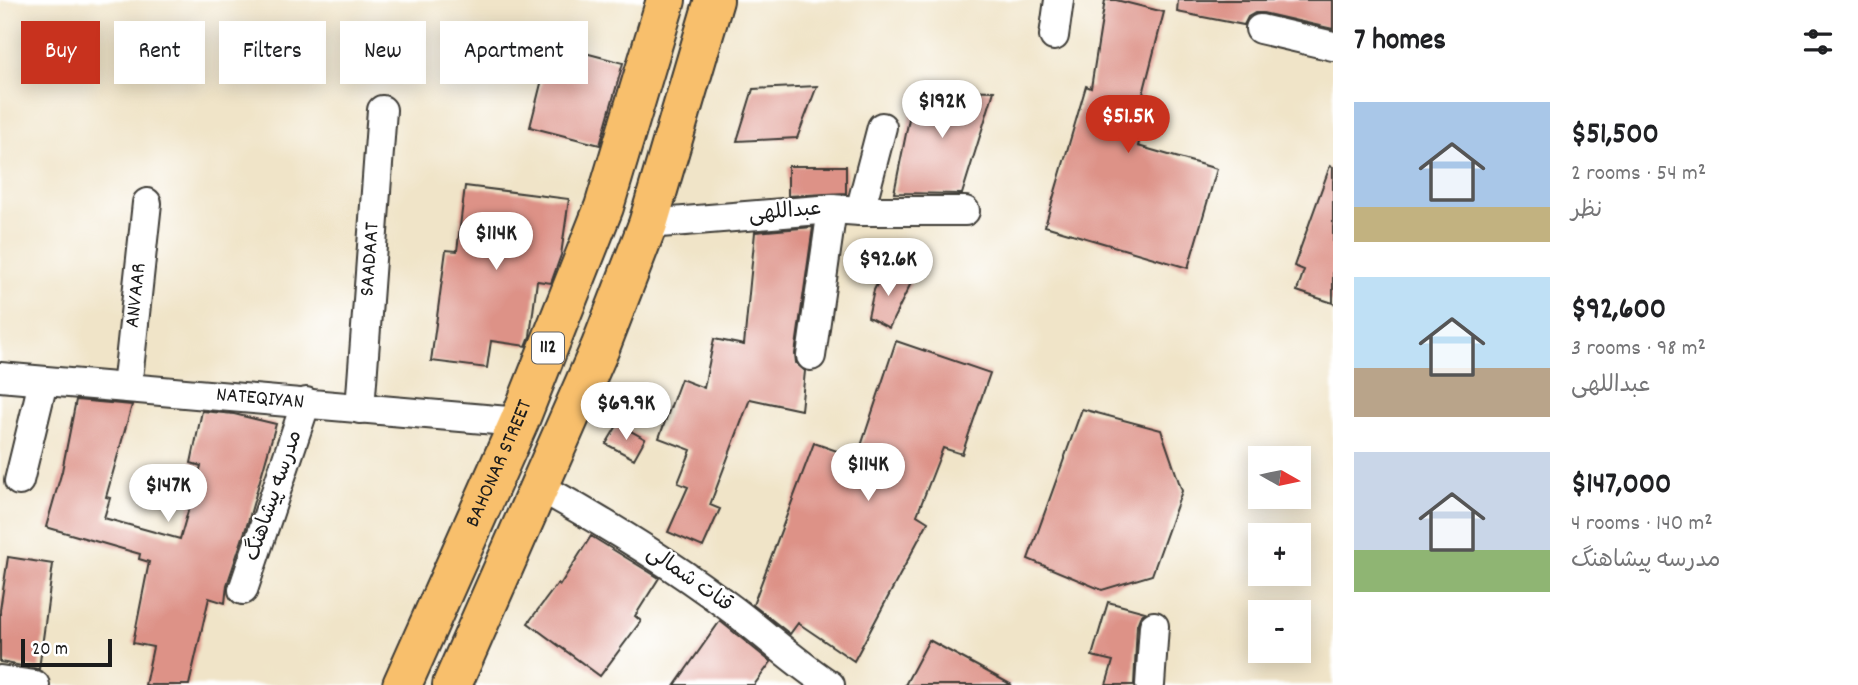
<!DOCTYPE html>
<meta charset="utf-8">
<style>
body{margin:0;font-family:Dekko,"Playpen Sans Arabic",sans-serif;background:#f6f6f6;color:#202124;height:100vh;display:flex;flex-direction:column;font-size:26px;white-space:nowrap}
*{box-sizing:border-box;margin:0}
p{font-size:23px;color:#757577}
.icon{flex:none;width:38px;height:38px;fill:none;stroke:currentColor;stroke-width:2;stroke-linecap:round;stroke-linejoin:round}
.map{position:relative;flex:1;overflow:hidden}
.details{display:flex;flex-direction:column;background:#fff;width:525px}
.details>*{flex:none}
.hud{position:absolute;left:21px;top:21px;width:665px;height:63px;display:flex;gap:14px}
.needle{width:46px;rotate:99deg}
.controls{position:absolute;left:1248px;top:446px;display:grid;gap:14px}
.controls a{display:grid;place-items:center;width:63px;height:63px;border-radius:0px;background:#fff;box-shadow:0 4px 18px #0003;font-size:35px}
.scale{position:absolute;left:21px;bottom:18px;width:91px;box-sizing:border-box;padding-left:7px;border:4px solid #1c1c1c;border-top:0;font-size:19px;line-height:24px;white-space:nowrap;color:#1c1c1c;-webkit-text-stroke:5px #fff;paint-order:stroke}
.price{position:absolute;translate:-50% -60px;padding:0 16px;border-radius:24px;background:#fff;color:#222;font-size:23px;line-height:46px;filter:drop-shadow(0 2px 4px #0008)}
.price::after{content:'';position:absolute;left:50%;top:42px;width:21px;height:16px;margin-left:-10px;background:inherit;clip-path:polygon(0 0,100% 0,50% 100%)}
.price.selected{background:#c8321e;color:#fff}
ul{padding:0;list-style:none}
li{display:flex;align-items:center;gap:21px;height:175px;padding:0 21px}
li span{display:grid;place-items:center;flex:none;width:196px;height:140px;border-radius:0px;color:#555}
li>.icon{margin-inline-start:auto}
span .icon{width:84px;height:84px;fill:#fffc;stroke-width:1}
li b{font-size:30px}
h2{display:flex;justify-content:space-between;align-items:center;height:84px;padding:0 21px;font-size:30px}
.chip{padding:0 24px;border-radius:0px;background:#fff;box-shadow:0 4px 18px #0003;font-size:24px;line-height:63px}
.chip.selected{background:#c8321e;color:#fff}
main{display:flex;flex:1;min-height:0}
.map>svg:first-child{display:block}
.building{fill:#dd9287}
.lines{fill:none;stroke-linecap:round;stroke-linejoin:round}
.street-casing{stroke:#3c3a36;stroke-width:32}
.primary-casing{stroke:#3c3a36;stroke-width:42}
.street{stroke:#fff;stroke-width:28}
.primary{stroke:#f8bf6c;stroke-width:38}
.labels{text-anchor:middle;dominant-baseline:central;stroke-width:5;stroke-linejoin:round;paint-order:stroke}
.shield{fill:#fff;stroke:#606060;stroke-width:2}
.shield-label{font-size:19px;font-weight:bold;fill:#1c1c1c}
.street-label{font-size:21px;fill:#1c1c1c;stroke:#fff}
</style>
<main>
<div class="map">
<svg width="1333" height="685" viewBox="0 0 1333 685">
<rect width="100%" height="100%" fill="#fff"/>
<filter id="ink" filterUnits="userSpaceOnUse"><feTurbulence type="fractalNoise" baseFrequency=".0143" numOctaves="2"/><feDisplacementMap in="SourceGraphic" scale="14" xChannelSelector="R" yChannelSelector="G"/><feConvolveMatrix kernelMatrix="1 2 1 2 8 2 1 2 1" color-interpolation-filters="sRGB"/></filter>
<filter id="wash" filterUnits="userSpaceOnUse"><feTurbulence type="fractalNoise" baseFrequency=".00686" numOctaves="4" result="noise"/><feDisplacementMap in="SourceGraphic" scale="28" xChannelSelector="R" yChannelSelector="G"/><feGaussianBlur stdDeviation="1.57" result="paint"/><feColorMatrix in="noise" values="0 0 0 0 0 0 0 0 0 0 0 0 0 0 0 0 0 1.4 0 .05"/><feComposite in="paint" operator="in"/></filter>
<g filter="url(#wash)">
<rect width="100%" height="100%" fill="#f0e4c8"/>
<g id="blocks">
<path class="building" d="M1105 0H1116L1164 12 1141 102 1149 105 1138 146 1217 169 1188 268 1045 226 1086 86 1091 88Z
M1178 0H1333V29L1263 13H1255L1248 17 1244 25 1177 12Z
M551 44 623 63 600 145 530 127Z
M817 86 797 138 737 141 753 89Z
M915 89 994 91 962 194 894 193Z
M788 166H846V193L788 196Z
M1330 166 1333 167V303L1297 291 1304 270 1294 266Z
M465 186 569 199 561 255 551 283 537 281 530 336 526 346 491 341 487 368 431 361 446 250 457 251Z
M813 227 795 354 796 363 805 371 801 410 750 399 710 505 720 509 703 547 668 532 688 487 678 483 691 450 659 438 681 379 704 388 714 339 744 345 755 232Z
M884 270 911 283 889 328 868 317 874 290Z
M896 341 990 373 962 454 943 448 917 515 928 522 854 661 798 623 790 634 753 605 814 443 857 458Z
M76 400 132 405 106 497 110 498 104 518 180 539 201 466 191 463 202 411 234 414 276 424 248 522 227 585 225 603 209 598 189 685H145L153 647 133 643 149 562 139 559 140 554 46 527 62 471Z
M1082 409 1161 430 1182 491 1152 575 1102 590 1028 559Z
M618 424 645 439 634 459 606 444Z
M591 536 659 578 635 616 641 621 600 676 528 623 558 583 560 585Z
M8 557 53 564 39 669 0 662V610Z
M1108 602 1145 612 1140 617 1137 625 1134 685H1106L1113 661 1092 656Z
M720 621 771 662 754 685H675Z
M929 640 1012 685H905Z"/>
</g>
</g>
<g filter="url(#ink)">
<use href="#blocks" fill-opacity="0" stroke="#3c3a36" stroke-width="2"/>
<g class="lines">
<defs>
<g id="street">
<path d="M1260 29 1333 46"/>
<path d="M1054 36 1059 0"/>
<path d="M860 211 882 127"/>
<path d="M648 224 832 209 860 211H965"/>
<path d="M811 356 832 209"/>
<path id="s1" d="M0 377 519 422"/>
<path id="s2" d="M127 388 147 203"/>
<path id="s3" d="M360 409 382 110"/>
<path d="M19 481 43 382"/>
<path d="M540 487C607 524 672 564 733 610 766 635 796 663 830 685"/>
<path d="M243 590 306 402"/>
<path d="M0 680 35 685"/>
<path d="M1150 685 1154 626"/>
</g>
<g id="primary">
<path id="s4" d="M402 685 519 422 604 207 666 0"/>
<path d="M452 685 600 348 648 224 714 0"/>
</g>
</defs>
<use href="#street" class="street-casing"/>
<use href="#primary" class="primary-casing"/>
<use href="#street" class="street"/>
<use href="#primary" class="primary"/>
</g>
</g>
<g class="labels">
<rect class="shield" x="532" y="332.5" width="32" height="31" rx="5"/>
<g class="shield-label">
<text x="548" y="348">112</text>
</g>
<g class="street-label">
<text transform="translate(785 213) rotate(-5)">عبداللهی</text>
<text stroke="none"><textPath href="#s3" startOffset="150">SAADAAT</textPath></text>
<text stroke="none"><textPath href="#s2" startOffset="93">ANVAAR</textPath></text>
<text stroke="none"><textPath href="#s1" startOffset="261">NATEQIYAN</textPath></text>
<text stroke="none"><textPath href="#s4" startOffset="242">BAHONAR STREET</textPath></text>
<text transform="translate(275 496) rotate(-71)">مدرسه پیشاهنگ</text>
<text transform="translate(689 580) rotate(35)">قنات شمالى</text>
</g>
</g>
</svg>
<div class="controls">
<a><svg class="needle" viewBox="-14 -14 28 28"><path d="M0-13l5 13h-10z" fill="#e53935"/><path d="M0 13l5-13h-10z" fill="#757577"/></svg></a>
<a>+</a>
<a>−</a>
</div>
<div class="scale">20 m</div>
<b class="price" style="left:942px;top:140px">$192K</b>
<b class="price selected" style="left:1128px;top:155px">$51.5K</b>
<b class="price" style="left:496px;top:272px">$114K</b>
<b class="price" style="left:888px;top:298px">$92.6K</b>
<b class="price" style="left:626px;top:442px">$69.9K</b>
<b class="price" style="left:868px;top:503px">$114K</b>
<b class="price" style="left:168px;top:524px">$147K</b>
<div class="hud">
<a class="chip selected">Buy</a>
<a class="chip">Rent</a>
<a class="chip">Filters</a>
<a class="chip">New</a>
<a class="chip">Apartment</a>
</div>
</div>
<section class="details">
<h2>7 homes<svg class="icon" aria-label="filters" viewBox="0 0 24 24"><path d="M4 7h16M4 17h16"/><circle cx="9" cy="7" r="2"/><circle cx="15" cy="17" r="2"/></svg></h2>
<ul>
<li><span style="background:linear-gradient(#a9c7e8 75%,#c2b280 0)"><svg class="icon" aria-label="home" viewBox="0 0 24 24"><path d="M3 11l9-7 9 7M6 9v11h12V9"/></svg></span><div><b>$51,500</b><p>2 rooms · 54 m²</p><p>نظر</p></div></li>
<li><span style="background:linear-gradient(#bfe0f5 65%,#b9a48a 0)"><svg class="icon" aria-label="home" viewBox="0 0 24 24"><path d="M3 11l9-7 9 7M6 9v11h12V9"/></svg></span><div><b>$92,600</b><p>3 rooms · 98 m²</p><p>عبداللهی</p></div></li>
<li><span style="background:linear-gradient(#c9d6e8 70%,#8fb573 0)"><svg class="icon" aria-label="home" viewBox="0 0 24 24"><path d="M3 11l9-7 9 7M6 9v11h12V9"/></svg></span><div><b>$147,000</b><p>4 rooms · 140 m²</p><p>مدرسه پیشاهنگ</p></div></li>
</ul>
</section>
</main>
